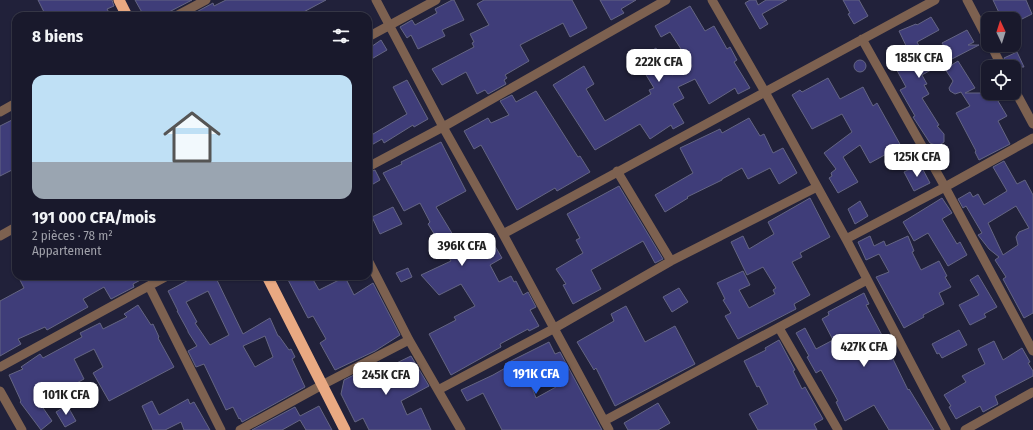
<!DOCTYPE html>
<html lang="fr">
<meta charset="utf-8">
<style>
body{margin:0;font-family:"Fira Sans Condensed",sans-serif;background:#262638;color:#f1f3f6;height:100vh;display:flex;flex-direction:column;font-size:15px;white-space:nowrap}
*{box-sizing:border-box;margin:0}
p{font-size:13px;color:#9fa0a9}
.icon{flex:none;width:22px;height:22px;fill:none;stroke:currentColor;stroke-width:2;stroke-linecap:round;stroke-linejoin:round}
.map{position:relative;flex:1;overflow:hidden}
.panel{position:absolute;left:12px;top:12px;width:360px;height:268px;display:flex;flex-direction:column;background:#19192c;border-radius:12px;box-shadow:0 1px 3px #0004,0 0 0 1px #373848}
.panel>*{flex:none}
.needle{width:26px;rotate:356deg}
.controls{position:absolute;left:981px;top:12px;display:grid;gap:8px}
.controls a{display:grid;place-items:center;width:40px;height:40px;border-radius:8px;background:#19192c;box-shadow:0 1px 3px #0004,0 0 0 1px #373848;font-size:20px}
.price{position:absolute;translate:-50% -34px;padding:0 9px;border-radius:8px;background:#fff;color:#222;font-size:13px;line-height:26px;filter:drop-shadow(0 1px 2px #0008)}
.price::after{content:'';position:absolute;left:50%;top:24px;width:12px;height:9px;margin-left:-6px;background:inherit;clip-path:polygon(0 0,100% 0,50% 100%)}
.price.active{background:#2563eb;color:#fff}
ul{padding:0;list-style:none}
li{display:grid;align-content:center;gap:8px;height:212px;padding:0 20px}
li span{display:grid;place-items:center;height:124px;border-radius:12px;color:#555}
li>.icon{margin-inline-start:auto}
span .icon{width:72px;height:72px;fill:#fffc;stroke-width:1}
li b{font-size:17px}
h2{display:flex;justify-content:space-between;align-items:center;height:48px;padding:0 20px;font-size:17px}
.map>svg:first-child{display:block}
.building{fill:#3f3d79;stroke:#646583;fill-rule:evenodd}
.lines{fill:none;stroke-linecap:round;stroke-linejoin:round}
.minor{stroke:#7d6150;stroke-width:9}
.trunk{stroke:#e9a982;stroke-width:11}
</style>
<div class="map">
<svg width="1033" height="430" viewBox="0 0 1033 430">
<rect width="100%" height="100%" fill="#21213a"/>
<path class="building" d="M38 0H112L114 6 107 9 111 16H46Z
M135 0H192L169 12 170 16H144Z
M226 0H326L296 16H189L213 3 214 6Z
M452 0H454L464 20 442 30 445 36 418 49 411 35 407 38 400 27 412 20 415 25 437 13 435 9Z
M484 0H572L587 28 570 37 563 23 520 45 529 61 505 75 507 78 504 80 506 84 488 94 485 90 477 94 466 72 442 85 432 69 474 47 472 43 474 42 470 34 489 25 477 4Z
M600 0H636L621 9 624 13 611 20Z
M750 0H756L758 5 766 0H787L762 14 768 24 760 29 745 3Z
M843 0H859L868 16 854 24 848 14 850 13Z
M993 0H1026L1032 14 1014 23V19H1002Z
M690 6 705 31 714 26 727 49 730 47 737 60 734 62 750 88 738 94 735 88 709 104 695 79 678 87 684 98 673 104 684 123 673 129 671 125 650 139 640 124 595 150 553 85 584 66 594 84 586 89 605 121 651 94 649 90 654 88 637 60 656 48 672 75 692 66 670 32 661 37 655 26Z
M931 17 939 30 917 42 931 70 922 75 927 84 924 85 929 94 922 98 939 125 937 126 944 134V142L938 146 930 143 913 117 915 116 900 90 906 87 893 63 910 54 899 31 916 24 917 25Z
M967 30 974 42 968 45H979L952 59 942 43Z
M381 40 387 50 368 61V49Z
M1017 52 1024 67H1008L1004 58Z
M854 66a6 6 0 1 1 12 0a6 6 0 1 1-12 0Z
M958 61 975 88 965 93H1009L1010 94 998 101 1007 116 998 121 1010 144 979 160 975 152 976 151 956 113 970 106 961 92 955 94 950 91 949 88 953 81 945 69Z
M828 78 840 99 863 87 873 106 877 103 901 146 870 163 860 145 843 157 858 182 838 193 829 178 832 176 831 173 836 169 824 153 852 132 842 114 812 129 792 95 800 90 802 92Z
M407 80 428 119 414 127 413 125 384 143 382 139 368 147V137L407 114 393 87Z
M536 91 578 157 580 156 590 172 557 191 555 188 517 210 481 145 474 149 464 131 488 118 491 123 509 115 500 101 512 95 516 102Z
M16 118V168L0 176V126Z
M749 118 760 136 764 134 773 153 783 148 797 173 779 184 770 168 748 179 742 168 722 179V180L687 197 688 198 665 212 655 195 693 173 680 148 720 129 722 133Z
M441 142 466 191 436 207 464 253 469 251 470 253 492 241 502 258 490 265 499 282 511 276 514 282 516 281 523 295 528 292 536 307 530 310 539 326 529 331 528 329 500 344 501 347 451 375 429 334 456 320 454 317 475 306 461 284 439 295 421 275 451 261 428 224 430 222 420 203 404 211 383 173 402 164 401 162Z
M1004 161 1017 184 1025 180 1033 195V313L1024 318 1003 279 1006 277 995 260 999 257 989 249 978 235 982 233 966 206 963 208 958 199 970 192 973 197 978 194 984 205 1007 191 993 167ZM1016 206 1029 228 1019 232 1016 237 1018 245 1003 255 988 223Z
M920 164 930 183 914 191 904 172Z
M375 170 380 180 368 187V173Z
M619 186 663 259 655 263 643 241 591 270 601 289 573 304 563 285 566 284 556 269 583 253 576 240 580 238 567 214Z
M810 198 830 237 800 253 802 257 792 262 810 295 794 304 796 309 738 339 725 316 731 313 723 300 725 299 717 283 743 271 750 285 739 290 749 308 775 294 773 290 776 288 763 267 747 275 731 242 743 236 749 249 774 234 768 222Z
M942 198 952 213 942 219 957 244 960 242 967 255 948 266 928 233 914 241 903 222Z
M860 201 868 216 855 224 848 209Z
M393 207 402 224 380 234 372 217Z
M870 236 874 246 884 241 886 246 908 236 914 251 912 252 921 270 939 261 947 276 945 277 951 287 939 293 944 304 923 315 924 317 904 328 876 277 889 272 879 254 866 260 858 242Z
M408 268 412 277 401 282 396 273Z
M978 275 997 307 984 314 986 317 970 325 959 305 979 295 970 280Z
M18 276H148L133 284 134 287 111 299 104 287 83 299 88 307 47 330 45 327 18 339 21 344 0 356V301L24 288Z
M196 276H215L243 334 270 318 278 336H279L289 350 291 349 295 357 292 359 305 387 242 422 240 418 239 419 233 407 226 410 204 364 196 367 188 351 197 346 188 332V331L177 311H178L168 291ZM208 291 229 335 210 345 195 323 197 322 186 302ZM265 336 273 357 255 367 243 346Z
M286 276H311L319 290 345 277 354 295 373 283 400 335 375 351 335 370 320 343 326 339 313 316 308 318Z
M679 288 688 302 672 312 663 297Z
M864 293 869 304 866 305 884 339 886 338 895 352 891 355 908 390 909 389 934 430H889L874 405 845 421 836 402 838 401 821 370 816 373 807 357 809 356 796 333 805 328 816 349 833 340 822 319 829 315 828 312Z
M138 305 151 325 153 324 159 337 158 338 174 367 109 401 93 373 103 367 94 349 74 359 84 379 60 392 54 390 39 402 52 421 41 430 20 402 21 401 9 375 23 369 21 367 40 354 43 358 82 337 80 333 100 323 103 329 127 317 124 314Z
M626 306 645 342 675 326 695 364 615 406 596 368 594 370 577 342 614 321 611 314Z
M959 330 967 345 942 358 939 353 937 354 932 344Z
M779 340 795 370 793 371 802 389 805 387 823 419 814 424 817 430H758L749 414 768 404 759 386 757 387 744 361 766 350 765 348Z
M994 341 1003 360 1022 348 1030 362 1028 363 1033 371V376L995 396 998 404 983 412 980 406 956 419 949 407 951 406 944 395 966 382 962 376 985 364 978 349Z
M549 342 555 354 560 352 602 430H502L483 393 467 401 461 390 493 375 507 367 505 364ZM541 362 556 387 536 398 525 369Z
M411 356 429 386 401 401 407 415 421 408 431 430H369L363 418 355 422 341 394 344 380 380 362 384 369Z
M188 399 190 404 194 402 210 430H184L181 422 165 430H153L142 406 152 401 159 415Z
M658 403 670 423 658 430H628L624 423Z
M67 405 76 421 65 427 56 412Z
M319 406 332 430H306L300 420 282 430H252L295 407 300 416Z"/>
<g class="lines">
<path class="minor" d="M376 0 443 127 503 234 609 430
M712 0 765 92 846 239 946 430
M967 0 988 40
M176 16 206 0
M368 37 436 0
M862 39 945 187 1033 351
M991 45 1002 67
M1014 89 1033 124
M0 112 16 103
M368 167 443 127 666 0
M617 171 671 261
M503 234 935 0
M0 236 16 227
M846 239 945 187 1033 138
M368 260 409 340 461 430
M149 286 221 430
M779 328 838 430
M0 367 167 276
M438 390 553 329 671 261 817 187
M0 391 22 430
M604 421 867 280
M240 430 322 385 409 340
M965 430 1033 392"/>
<path class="trunk" d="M119 0 127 16
M267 276 345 430"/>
</g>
</svg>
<div class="controls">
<a><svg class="needle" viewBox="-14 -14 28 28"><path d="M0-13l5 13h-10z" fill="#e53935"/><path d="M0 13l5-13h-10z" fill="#9fa0a9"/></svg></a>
<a><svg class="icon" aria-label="locate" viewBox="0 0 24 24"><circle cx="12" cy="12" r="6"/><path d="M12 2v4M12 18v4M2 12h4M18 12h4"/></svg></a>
</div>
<b class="price" style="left:919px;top:79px">185K CFA</b>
<b class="price" style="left:659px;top:83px">222K CFA</b>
<b class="price" style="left:917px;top:178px">125K CFA</b>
<b class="price" style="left:462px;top:267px">396K CFA</b>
<b class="price" style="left:864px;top:368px">427K CFA</b>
<b class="price active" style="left:536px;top:395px">191K CFA</b>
<b class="price" style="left:386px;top:396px">245K CFA</b>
<b class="price" style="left:66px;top:416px">101K CFA</b>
<section class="panel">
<h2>8 biens<svg class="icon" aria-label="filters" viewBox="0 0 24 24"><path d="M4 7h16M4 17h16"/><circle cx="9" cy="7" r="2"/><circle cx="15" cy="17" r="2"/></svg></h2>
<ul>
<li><span style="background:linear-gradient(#bfe0f5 70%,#9aa5b1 0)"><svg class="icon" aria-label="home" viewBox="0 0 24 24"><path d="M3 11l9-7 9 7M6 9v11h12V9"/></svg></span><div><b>191 000 CFA/mois</b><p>2 pièces · 78 m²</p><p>Appartement</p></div></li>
</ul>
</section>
</div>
